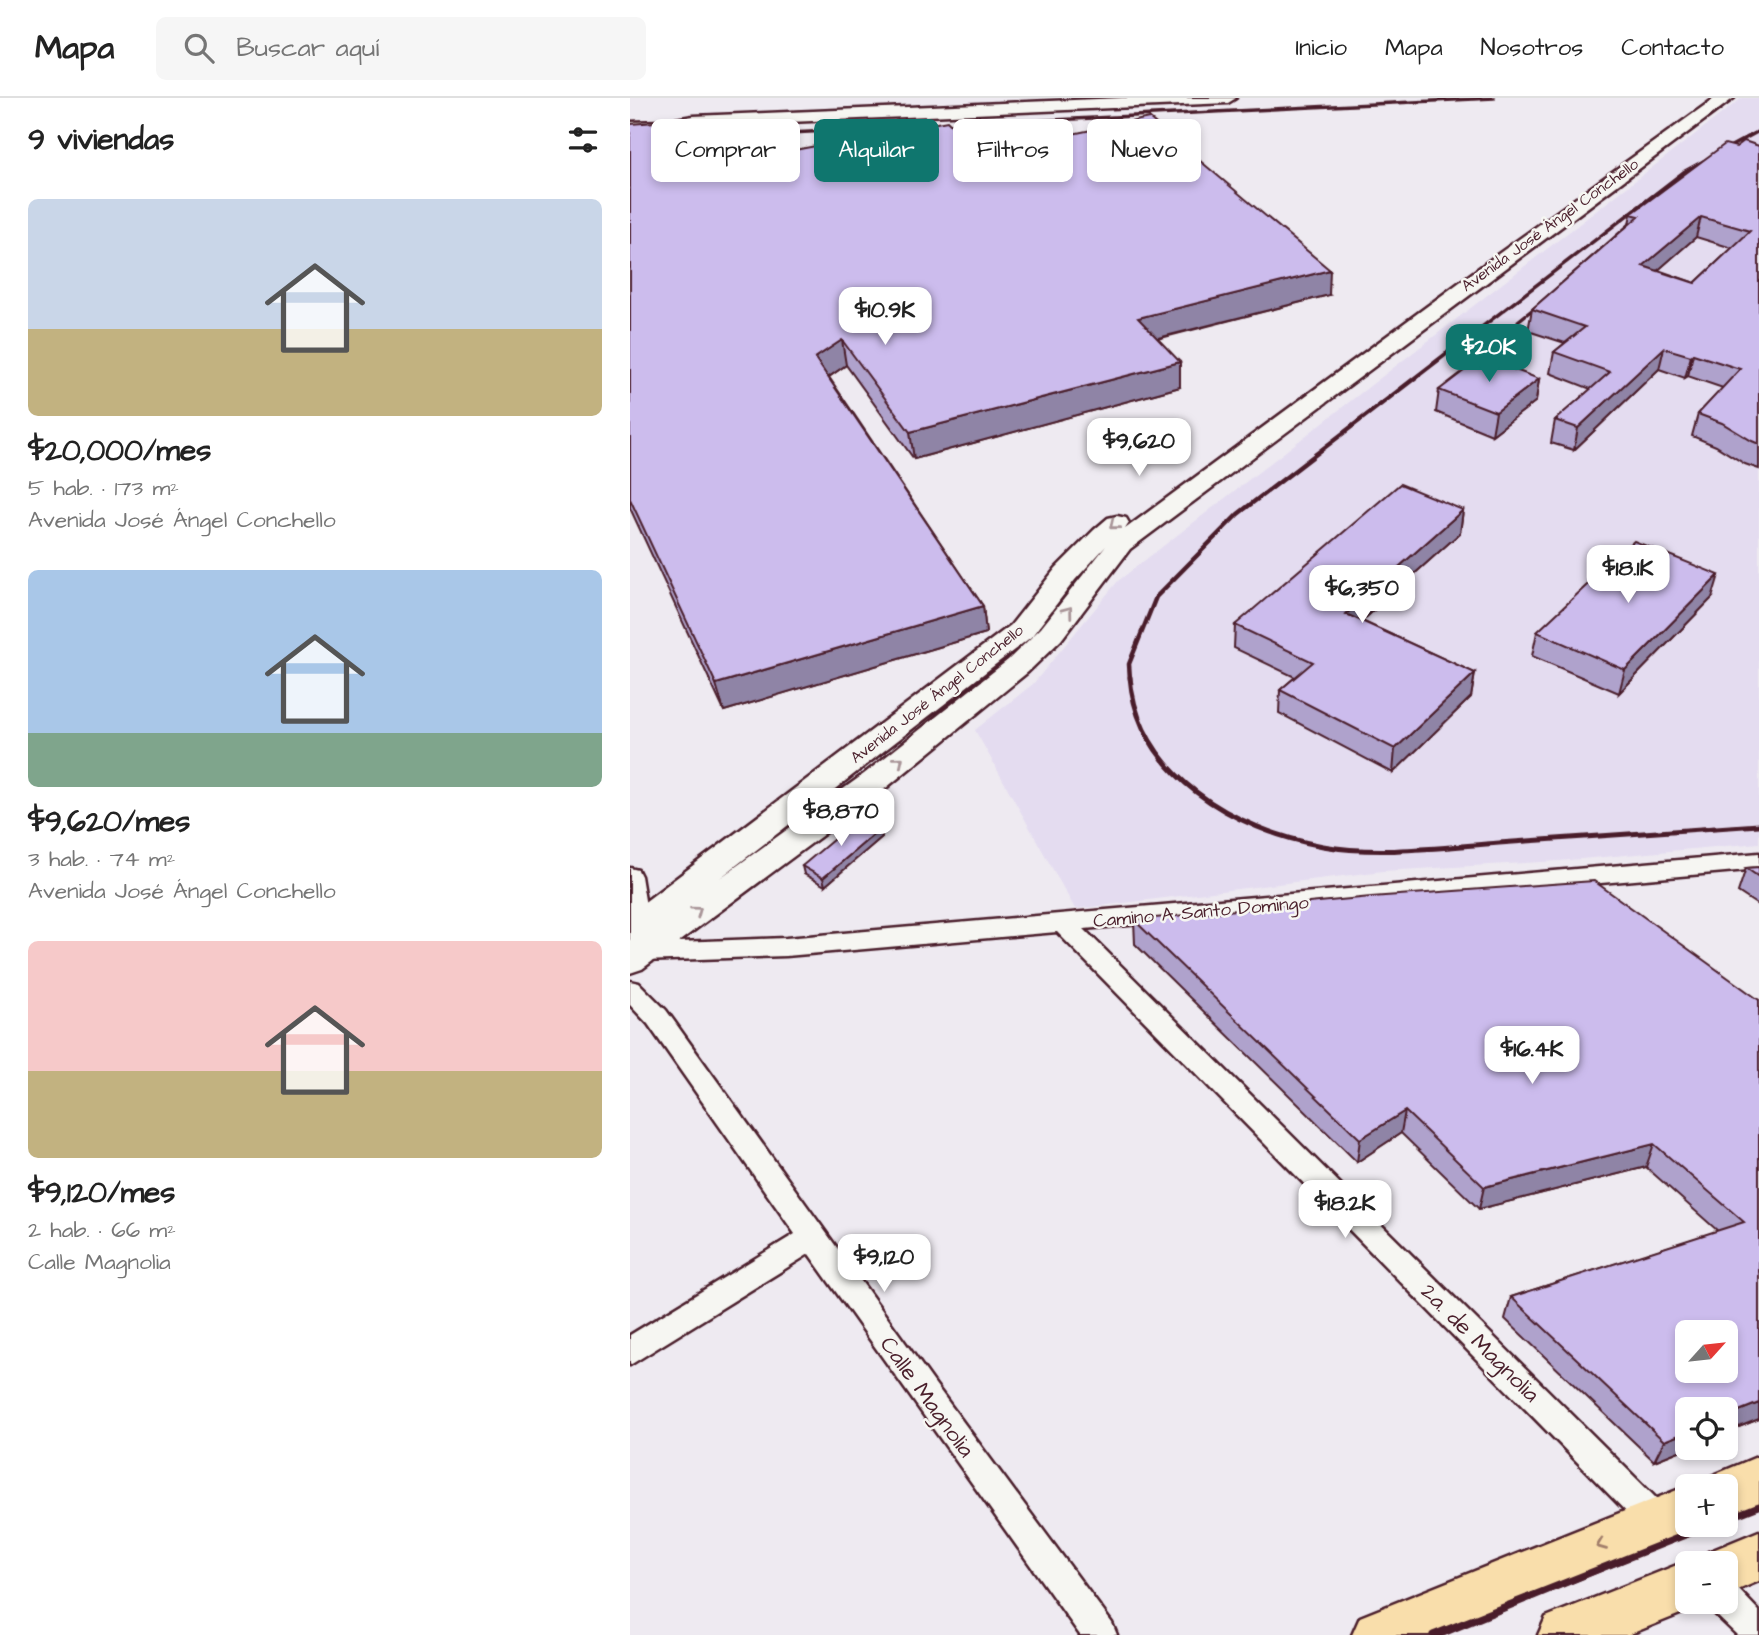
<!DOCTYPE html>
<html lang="es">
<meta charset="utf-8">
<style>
body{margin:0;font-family:"Architects Daughter",sans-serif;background:#f6f6f6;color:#222;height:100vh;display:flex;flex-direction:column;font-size:26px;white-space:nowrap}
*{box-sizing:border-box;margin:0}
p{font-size:23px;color:#767676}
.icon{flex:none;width:38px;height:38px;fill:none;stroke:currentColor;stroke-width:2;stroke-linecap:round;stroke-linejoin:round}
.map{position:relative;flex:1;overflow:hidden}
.details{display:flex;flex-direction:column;background:#fff;width:630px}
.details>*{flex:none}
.top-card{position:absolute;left:21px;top:21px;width:665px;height:63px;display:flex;gap:14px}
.needle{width:46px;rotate:63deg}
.tools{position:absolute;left:1045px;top:1222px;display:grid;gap:14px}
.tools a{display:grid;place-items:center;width:63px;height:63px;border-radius:10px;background:#fff;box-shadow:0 4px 10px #0003;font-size:35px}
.price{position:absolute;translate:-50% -60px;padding:0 16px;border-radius:14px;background:#fff;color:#222;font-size:23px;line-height:46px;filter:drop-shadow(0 2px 4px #0008)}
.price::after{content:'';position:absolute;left:50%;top:42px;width:21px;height:16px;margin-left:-10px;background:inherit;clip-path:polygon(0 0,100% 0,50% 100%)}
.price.active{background:#0f766e;color:#fff}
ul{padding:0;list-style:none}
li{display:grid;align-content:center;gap:14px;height:371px;padding:0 28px}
li span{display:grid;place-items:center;height:217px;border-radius:10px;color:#555}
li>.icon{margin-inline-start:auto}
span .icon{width:126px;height:126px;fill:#fffc;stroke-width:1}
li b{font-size:30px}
h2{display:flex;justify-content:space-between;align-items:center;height:84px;padding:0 28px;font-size:30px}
.pill{padding:0 24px;border-radius:10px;background:#fff;box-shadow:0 4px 10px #0003;font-size:24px;line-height:63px}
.pill.active{background:#0f766e;color:#fff}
header{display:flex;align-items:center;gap:42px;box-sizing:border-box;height:98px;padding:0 35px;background:#fff;border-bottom:2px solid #e0e0e0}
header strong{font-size:33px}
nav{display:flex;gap:38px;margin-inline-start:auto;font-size:24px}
.search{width:490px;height:63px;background:#f6f6f6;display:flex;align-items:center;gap:18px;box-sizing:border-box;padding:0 24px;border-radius:10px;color:#767676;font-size:26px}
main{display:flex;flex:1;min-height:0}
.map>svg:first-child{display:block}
.built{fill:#e4dcf0}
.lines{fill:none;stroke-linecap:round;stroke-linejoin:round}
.minor-casing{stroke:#4a1f2b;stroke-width:5}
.tertiary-casing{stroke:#4a1f2b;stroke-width:5}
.secondary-casing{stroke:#4a1f2b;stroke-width:5}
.primary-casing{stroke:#4a1f2b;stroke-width:5}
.minor{fill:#f6f6f2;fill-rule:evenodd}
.tertiary{fill:#f6f6f2;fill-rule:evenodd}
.secondary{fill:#f6f6f2;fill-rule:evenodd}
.primary{fill:#f9deab;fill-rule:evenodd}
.rail-far3{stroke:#4a1f2b;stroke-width:3.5}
.rail-far2{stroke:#4a1f2b;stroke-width:4.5}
.rail-far1{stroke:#4a1f2b;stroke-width:5}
.rail{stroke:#4a1f2b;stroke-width:7}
.wall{fill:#afa2cc;stroke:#4a1f2b;stroke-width:2;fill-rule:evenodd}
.shaded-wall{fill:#8f84a6;stroke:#4a1f2b;stroke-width:2}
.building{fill:#ccbced;stroke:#4a1f2b;stroke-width:2;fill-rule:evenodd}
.oneway{stroke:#a99598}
.oneway2{stroke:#a27e6b}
.labels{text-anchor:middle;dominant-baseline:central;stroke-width:5;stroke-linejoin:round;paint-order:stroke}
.far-street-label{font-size:16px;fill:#4a1f2b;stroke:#f6f6f2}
.street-label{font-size:19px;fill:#4a1f2b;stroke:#f6f6f2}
.near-street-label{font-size:23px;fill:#4a1f2b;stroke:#f6f6f2}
</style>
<header>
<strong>Mapa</strong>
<div class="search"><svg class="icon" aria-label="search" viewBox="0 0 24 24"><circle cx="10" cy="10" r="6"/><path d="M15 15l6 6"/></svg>Buscar aquí</div>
<nav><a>Inicio</a><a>Mapa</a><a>Nosotros</a><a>Contacto</a></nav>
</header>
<main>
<section class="details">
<h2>9 viviendas<svg class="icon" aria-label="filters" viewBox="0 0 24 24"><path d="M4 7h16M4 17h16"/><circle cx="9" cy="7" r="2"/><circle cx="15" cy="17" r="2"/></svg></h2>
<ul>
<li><span style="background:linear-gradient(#c9d6e8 60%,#c2b280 0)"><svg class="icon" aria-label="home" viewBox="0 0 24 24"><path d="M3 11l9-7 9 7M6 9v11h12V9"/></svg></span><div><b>$20,000/mes</b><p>5 hab. · 173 m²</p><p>Avenida José Ángel Conchello</p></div></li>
<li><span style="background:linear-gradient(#a9c7e8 75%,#7fa58c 0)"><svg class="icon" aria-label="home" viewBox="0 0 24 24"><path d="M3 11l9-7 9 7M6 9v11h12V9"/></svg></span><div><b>$9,620/mes</b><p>3 hab. · 74 m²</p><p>Avenida José Ángel Conchello</p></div></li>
<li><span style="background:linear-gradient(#f6c9c9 60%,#c2b280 0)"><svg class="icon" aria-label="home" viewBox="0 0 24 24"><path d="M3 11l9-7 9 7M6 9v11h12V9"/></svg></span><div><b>$9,120/mes</b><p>2 hab. · 66 m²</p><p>Calle Magnolia</p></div></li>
</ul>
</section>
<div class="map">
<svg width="1129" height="1537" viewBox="0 0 1129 1537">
<rect width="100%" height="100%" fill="#eeeaf1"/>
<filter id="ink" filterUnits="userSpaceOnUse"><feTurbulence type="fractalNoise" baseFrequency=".0143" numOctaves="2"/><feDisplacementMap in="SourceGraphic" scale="14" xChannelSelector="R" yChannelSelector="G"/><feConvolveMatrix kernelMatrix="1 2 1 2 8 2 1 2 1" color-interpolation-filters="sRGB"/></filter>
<g filter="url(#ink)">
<path class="built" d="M1112 0H1129V745L929 763 753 773 445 811 345 632 403 586 488 483Z"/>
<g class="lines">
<defs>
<path id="minor" d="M1129 755V771L454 831 1039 1413 1044 1424 1039 1435 1028 1440 1017 1435 427 834 156 858 12 863 4 860 0 854V770L8 772 11 778 22 845 156 840Z
M0 883 9 885 36 912 305 1286 482 1525 487 1537H450L179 1156 0 1267V1237L165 1136 18 926 0 907Z
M1096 1487 1108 1491 1129 1513V1537H1107L1084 1515 1080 1503H1096Z"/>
<path id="tertiary" d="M492 0H606L598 5 63 28 34 33 0 34V24L34 23 63 18Z"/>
<path id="secondary" d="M1085 0H1104L500 451 431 542 398 574 256 690 12 871 0 875V815L381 527 426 470 464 432 478 420 487 418 496 420 499 425 495 431 853 167ZM476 448 411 530 378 562 234 676 90 780 401 539 445 482Z"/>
<path id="primary" d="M1129 1358V1406L1096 1420V1388H1075L1079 1379Z
M1057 1388V1426H1075L1074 1429 811 1537H722L730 1519Z
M1129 1433V1483L1096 1497V1465H1074L1078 1454Z
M1057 1463 1061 1465H1057V1503H1076L1075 1506 998 1537H908L916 1519Z"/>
</defs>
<use href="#minor" class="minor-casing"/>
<use href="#tertiary" class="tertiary-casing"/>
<use href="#secondary" class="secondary-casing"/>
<use href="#primary" class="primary-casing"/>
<use href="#minor" class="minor"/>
<use href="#tertiary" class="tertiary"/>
<use href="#secondary" class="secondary"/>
<use href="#primary" class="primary"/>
<path class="rail-far3" d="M0 43 864 0
M888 223 917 200
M818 255 1055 73 1129 33"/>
<path class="rail-far2" d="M500 581 499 566 526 499 608 416 820 253"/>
<path class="rail-far1" d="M500 579C508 677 605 732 693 748 748 758 814 749 869 745 955 739 1042 733 1129 727"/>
<path class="rail" d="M1096 1421 1129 1408
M803 1537 1083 1426"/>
</g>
<path class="wall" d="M0 26 59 72 350 55 699 197 527 241 550 289 284 361 216 267 199 279 353 508 356 535 94 613 0 410Z
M1129 48V371L1115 366 1086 348 1062 338 1068 316 1093 290 1058 278 1055 280 1029 271 944 352 921 345 925 322 961 291 920 275 924 254 935 245 898 233 902 211 999 126 1001 116ZM1066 139 1102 150 1065 185 1028 172Z
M909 281 906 303 862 337 806 314 809 292Z
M833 412 830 435 732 523 845 575 841 599 763 675 649 615 650 592 665 579 604 550 605 527Z
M1082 500 989 595 902 558 907 534Z
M250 731 252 739 195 788 174 776 172 768Z
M1129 769V808L1108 794 1116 770Z
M504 822 1129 902V1321L1096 1334V1311L1057 1349H1059L1024 1363 875 1221 881 1199 1088 1133 1016 1069 849 1111 771 1035 727 1064 505 846Z"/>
<path class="shaded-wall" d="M1071 119 1066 139 1009 189 1013 168Z
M700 172 699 197 508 245V220Z
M212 242 216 267 190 285 185 260Z
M1034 250 1029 271 944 352 948 330Z
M1063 256 1058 278 1055 280 1061 258Z
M550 264V289L284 361 280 334Z
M909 281 906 303 862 337 866 314Z
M833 412 830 435 714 539 716 516Z
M1089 477 1082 500 989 595 995 572Z
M353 508 356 535 94 613 86 586Z
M845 575 841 599 763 675 765 651Z
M250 731 252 739 195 788 193 780Z
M775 1013 771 1035 727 1064 730 1041Z
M1024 1046 1016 1069 849 1111 854 1089Z
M1129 1305V1321L1096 1334V1318Z
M1057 1334V1349H1059L1024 1363 1034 1343Z"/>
<path class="building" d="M519 20 700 172 508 220 550 264 280 334 212 242 185 260 353 508 86 586 0 401V26L26 24 59 72 317 23 350 55Z
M1114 43 1129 48V346L1122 343 1092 325 1068 316 1110 271 1063 256 1061 258 1034 250 948 330 925 322 980 274 924 254 955 229 902 211 1009 118 1001 116 1095 46 1106 49ZM1071 119 1120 133 1065 185 1013 168Z
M852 259 909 281 866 314 809 292Z
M770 386 833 412 716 516 845 575 765 651 650 592 683 564 605 527Z
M1004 443 1089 477 995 572 907 534Z
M229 720 250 731 193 780 172 768Z
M1129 769V779L1116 770Z
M964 783 1129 902V1305L1096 1318V1311H1057V1334L1034 1343 881 1199 1114 1124 1024 1046 854 1089 775 1013 730 1041 504 822 741 799ZM1057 1234H1096V1272H1057Z"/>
<defs><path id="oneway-chevron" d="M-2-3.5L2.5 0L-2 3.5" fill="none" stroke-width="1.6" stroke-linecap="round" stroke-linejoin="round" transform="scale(1.75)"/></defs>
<g class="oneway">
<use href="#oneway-chevron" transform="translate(484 427) rotate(141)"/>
<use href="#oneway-chevron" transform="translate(438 513) rotate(-53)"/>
<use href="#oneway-chevron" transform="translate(269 663) rotate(-39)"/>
<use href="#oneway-chevron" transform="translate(67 813) rotate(-36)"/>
</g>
<use class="oneway2" href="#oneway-chevron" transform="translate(971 1447) rotate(158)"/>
</g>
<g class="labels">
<g class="far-street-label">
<text transform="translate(920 127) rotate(-36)">Avenida José Ángel Conchello</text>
<text transform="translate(307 596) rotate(-38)">Avenida José Ángel Conchello</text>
</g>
<g class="street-label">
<text transform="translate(571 814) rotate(-5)">Camino A Santo Domingo</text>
</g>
<g class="near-street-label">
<text transform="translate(850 1245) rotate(45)">2a. de Magnolia</text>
<text transform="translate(297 1299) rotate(54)">Calle Magnolia</text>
</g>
</g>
</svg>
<div class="tools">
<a><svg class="needle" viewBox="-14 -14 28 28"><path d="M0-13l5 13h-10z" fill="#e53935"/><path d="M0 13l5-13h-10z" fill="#767676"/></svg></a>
<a><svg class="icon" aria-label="locate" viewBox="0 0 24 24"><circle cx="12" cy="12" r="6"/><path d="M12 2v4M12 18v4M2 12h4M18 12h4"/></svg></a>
<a>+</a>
<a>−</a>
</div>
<b class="price" style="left:255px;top:249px">$10.9K</b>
<b class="price active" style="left:859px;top:286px">$20K</b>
<b class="price" style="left:509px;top:380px">$9,620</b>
<b class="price" style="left:998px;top:507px">$18.1K</b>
<b class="price" style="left:732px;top:527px">$6,350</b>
<b class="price" style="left:211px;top:750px">$8,870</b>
<b class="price" style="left:902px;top:988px">$16.4K</b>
<b class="price" style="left:715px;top:1142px">$18.2K</b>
<b class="price" style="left:254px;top:1196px">$9,120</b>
<div class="top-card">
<a class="pill">Comprar</a>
<a class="pill active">Alquilar</a>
<a class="pill">Filtros</a>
<a class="pill">Nuevo</a>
</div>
</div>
</main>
